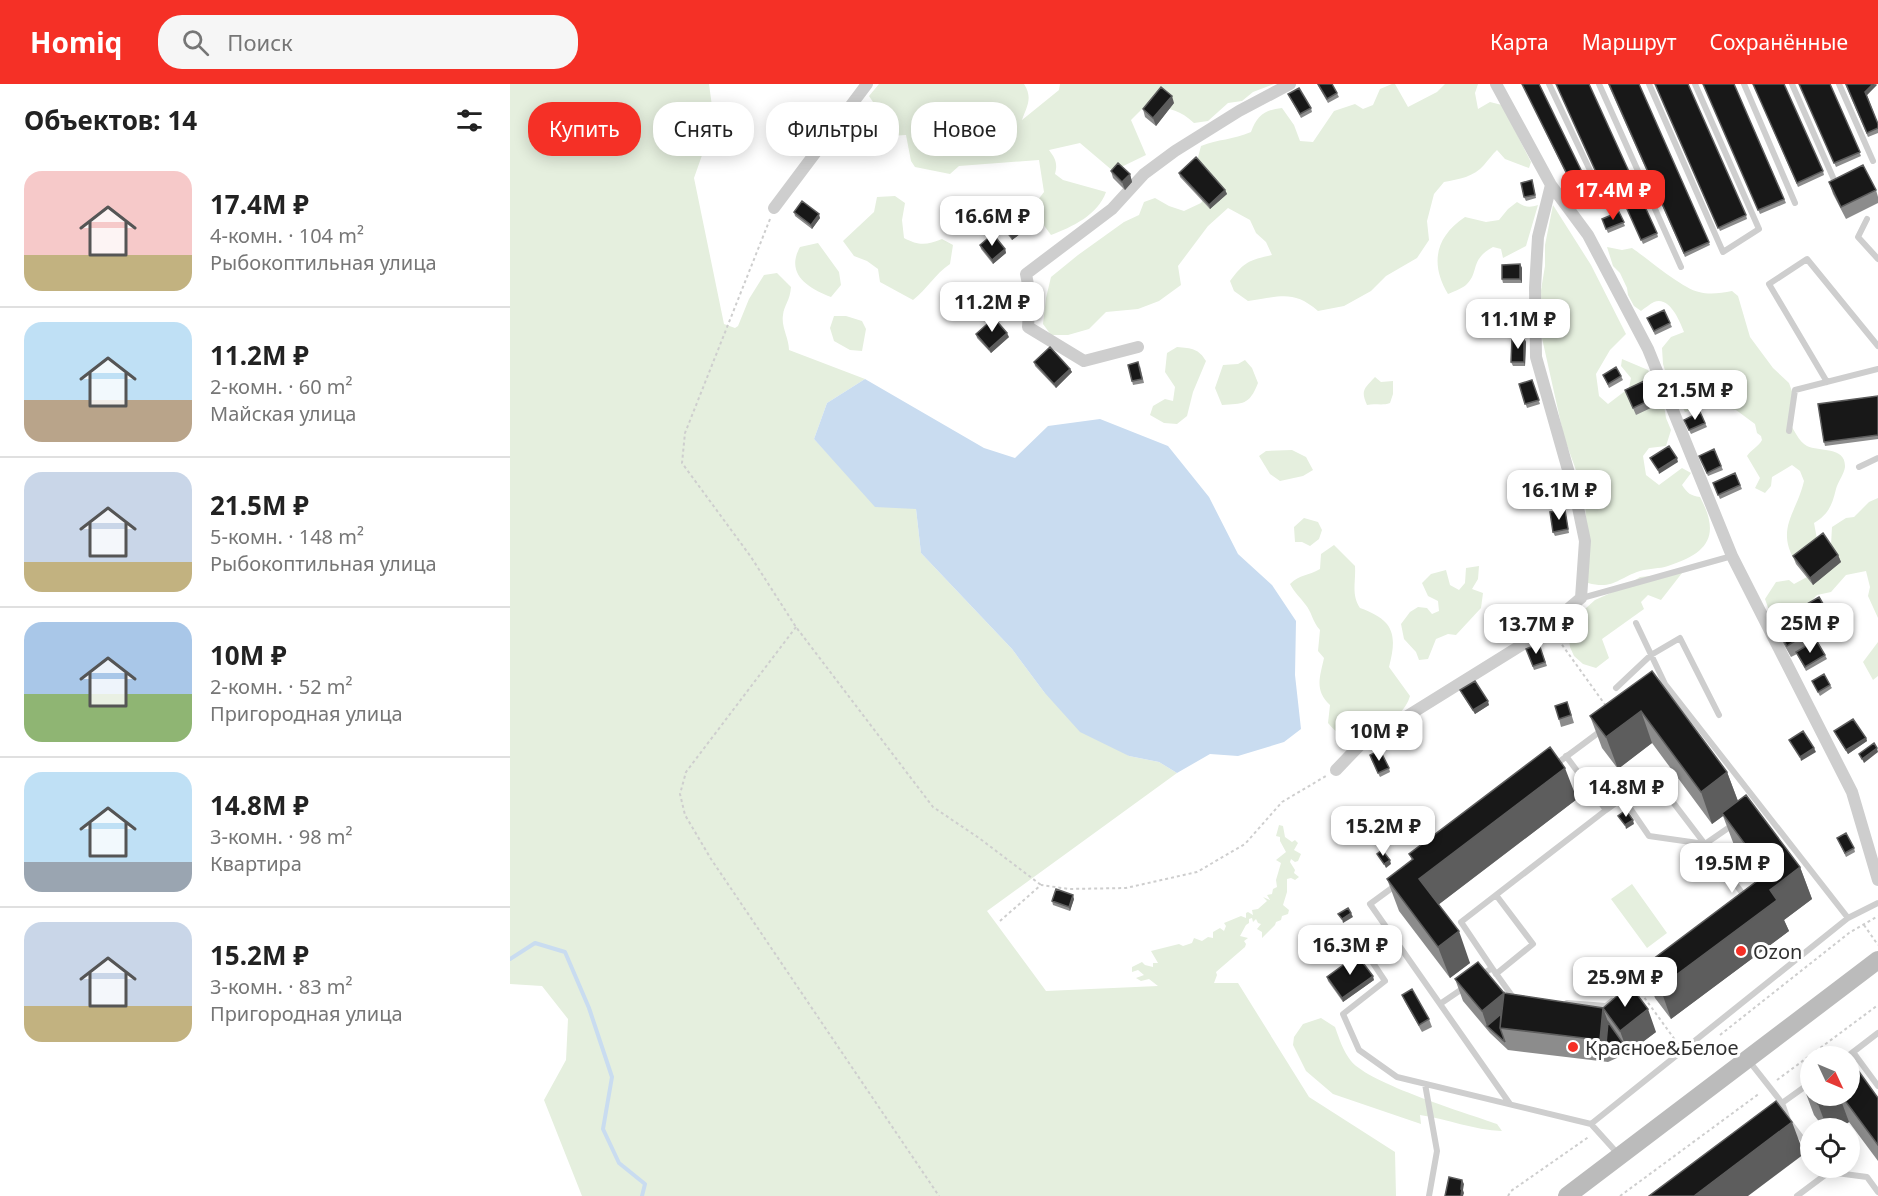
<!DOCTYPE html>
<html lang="ru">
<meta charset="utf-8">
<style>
body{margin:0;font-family:"Noto Sans",sans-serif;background:#f6f6f6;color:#222;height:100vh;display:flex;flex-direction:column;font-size:22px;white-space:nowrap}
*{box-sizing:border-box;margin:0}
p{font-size:20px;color:#767676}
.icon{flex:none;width:33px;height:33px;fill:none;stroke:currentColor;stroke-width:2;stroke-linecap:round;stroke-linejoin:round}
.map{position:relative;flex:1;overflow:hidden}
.sheet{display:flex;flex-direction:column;background:#fff;width:510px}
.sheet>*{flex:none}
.hud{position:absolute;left:18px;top:18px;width:570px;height:54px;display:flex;gap:12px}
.needle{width:39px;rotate:134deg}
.tools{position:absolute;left:1290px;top:962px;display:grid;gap:12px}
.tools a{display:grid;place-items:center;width:60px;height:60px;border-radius:50%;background:#fff;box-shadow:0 3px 15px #0003;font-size:30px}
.price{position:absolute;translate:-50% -51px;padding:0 14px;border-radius:12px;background:#fff;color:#222;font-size:20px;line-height:39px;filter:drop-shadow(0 2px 3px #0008)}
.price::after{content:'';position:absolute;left:50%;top:36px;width:18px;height:14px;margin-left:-9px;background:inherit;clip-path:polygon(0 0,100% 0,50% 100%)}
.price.current{background:#f53026;color:#fff}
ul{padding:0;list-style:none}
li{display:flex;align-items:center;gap:18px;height:150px;padding:0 24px}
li+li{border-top:2px solid #e0e0e0}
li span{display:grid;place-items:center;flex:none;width:168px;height:120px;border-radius:18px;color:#555}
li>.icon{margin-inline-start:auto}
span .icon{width:72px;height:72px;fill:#fffc;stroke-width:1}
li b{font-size:26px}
h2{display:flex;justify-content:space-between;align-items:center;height:72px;padding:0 24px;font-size:26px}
.chip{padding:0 21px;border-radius:24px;background:#fff;box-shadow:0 3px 15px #0003;font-size:21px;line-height:54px}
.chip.current{background:#f53026;color:#fff}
header{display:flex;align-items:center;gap:36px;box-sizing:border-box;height:84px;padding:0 30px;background:#f53026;color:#fff}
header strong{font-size:28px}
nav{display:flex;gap:33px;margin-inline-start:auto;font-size:21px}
.search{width:420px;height:54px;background:#f6f6f6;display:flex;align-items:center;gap:15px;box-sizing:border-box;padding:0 21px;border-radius:24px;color:#767676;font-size:22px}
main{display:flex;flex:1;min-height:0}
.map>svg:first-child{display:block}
.green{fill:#e5efde}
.water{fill:#c9dcf0}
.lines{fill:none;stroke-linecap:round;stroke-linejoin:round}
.stream{stroke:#c9dcf0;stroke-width:4}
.path{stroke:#cecece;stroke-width:2;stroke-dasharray:3 3;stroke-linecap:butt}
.lane{stroke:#cecece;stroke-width:6}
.street{stroke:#cecece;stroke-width:12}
.secondary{stroke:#bbb;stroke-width:18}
.wall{fill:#8c8c8c}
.shaded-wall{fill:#5d5d5d}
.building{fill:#181818;stroke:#5d5d5d;stroke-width:1.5}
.poi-dot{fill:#f53026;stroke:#fff;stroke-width:2}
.labels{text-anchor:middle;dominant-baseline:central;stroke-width:6;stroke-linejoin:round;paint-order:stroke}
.poi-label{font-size:20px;fill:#313131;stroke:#fff;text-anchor:start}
</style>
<header>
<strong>Homiq</strong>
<div class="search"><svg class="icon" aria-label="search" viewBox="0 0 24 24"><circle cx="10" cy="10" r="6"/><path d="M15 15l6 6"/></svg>Поиск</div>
<nav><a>Карта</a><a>Маршрут</a><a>Сохранённые</a></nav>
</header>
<main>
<section class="sheet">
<h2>Объектов: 14<svg class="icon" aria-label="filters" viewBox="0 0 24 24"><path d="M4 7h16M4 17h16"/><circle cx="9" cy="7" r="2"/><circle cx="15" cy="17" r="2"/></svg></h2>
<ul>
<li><span style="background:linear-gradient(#f6c9c9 70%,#c2b280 0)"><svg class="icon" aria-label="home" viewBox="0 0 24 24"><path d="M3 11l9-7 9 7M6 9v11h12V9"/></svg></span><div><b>17.4M ₽</b><p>4-комн. · 104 m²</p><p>Рыбокоптильная улица</p></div></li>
<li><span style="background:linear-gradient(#bfe0f5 65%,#b9a48a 0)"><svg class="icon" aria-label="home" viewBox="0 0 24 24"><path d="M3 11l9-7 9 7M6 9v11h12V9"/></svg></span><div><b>11.2M ₽</b><p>2-комн. · 60 m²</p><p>Майская улица</p></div></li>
<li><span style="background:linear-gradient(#c9d6e8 75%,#c2b280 0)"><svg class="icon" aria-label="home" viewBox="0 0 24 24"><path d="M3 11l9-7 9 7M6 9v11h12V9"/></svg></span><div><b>21.5M ₽</b><p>5-комн. · 148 m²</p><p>Рыбокоптильная улица</p></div></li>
<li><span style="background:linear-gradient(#a9c7e8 60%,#8fb573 0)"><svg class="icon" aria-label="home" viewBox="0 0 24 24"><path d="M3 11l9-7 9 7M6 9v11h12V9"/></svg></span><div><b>10M ₽</b><p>2-комн. · 52 m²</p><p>Пригородная улица</p></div></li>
<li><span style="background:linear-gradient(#bfe0f5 75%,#9aa5b1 0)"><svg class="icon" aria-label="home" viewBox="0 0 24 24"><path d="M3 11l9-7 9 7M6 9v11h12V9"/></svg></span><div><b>14.8M ₽</b><p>3-комн. · 98 m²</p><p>Квартира</p></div></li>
<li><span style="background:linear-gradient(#c9d6e8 70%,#c2b280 0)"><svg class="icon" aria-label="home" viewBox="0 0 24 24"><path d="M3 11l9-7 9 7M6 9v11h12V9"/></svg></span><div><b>15.2M ₽</b><p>3-комн. · 83 m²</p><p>Пригородная улица</p></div></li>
</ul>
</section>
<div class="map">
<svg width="1368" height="1112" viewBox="0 0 1368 1112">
<rect width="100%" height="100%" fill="#fff"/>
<path class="green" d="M0 0H199L204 37 184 94 214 240 225 244 228 242 239 215 254 191 267 189 281 203C280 217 274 221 273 231 271 243 279 254 279 266L355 295 317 319 304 355 335 388 406 425 411 469 502 565 534 608 619 672 649 678 667 689 477 827 536 907 648 902 639 895 631 897 626 894 634 891 628 886 622 888V883L632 878 635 881 643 883V879H648L641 867 669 860 673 862 682 859 684 854 692 857 698 853 703 854V848L710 844 714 847 716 842 714 839 731 832 736 834V829L738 828 743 831 742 826 748 825 757 817 753 813 760 816 757 811 762 810 763 805 767 803 766 796 771 779 766 776 776 768 770 757V753L766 752 769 741 773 742 775 753 782 758 785 756 788 759 784 766 791 770 788 777 785 778 781 775 780 778 785 786 784 789 789 793 785 796 781 794 777 795V808L773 821 779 826 778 830 772 832 771 836 766 838 765 841 752 854V848L747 845 751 840 748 839 746 835 743 838 742 834 739 835V839L736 841 730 852 738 854 734 857 736 860 735 863 706 888 707 891 704 899H728L799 1013 885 1068 886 1112H72L34 1016 56 976 58 935 32 902 0 900Z
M369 0H514C523 14 517 22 512 36L549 6 550 0H764L743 8 732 17 718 19 698 37 684 39C667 23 655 23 633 24L621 36 636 71 603 87 570 59 539 66C545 74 548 79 545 90L553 96 596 108C588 131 562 143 541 151L530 136 524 121 534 108 529 76 449 82 440 90 405 83 401 77 396 51 379 52 361 34 369 27 359 12Z
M882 0H885L898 23 927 8 935 0H968L965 9 968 25 980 18 992 21 1021 78 1019 84 995 75 987 66C982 71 979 75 974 81 964 93 949 95 934 98L924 110 917 137 919 156 907 174 876 192 861 207 834 222 808 227C783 205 769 213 738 217L724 207 720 197C734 178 739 176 762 171L756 158 746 149 740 136 718 124 698 142 668 182 671 201 649 217 628 225 596 228 579 245 558 251H541L533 240 536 214 541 193 568 171 614 138 629 131 634 118 645 114 659 122 674 127 691 119 700 105 687 77 691 62C708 55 723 56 741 48 747 32 754 26 772 24L784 41 790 57 803 58 824 27 845 20 853 25 863 21 870 5Z
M385 112 395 119 392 136 394 154C409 162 417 161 432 155L443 161 440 180C425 190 417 205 403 216L370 198 368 185 357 177 344 172 333 157 364 128 367 113Z
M1007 118C1015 123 1019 124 1028 121L1016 162 993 174 991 165 983 163C959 176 970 188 956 201 951 205 943 208 938 210 920 180 925 153 955 133L976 138 989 136 998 125Z
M1043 121 1081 181 1116 250 1100 266 1086 290 1089 312 1098 320 1119 304 1121 294 1111 282 1112 275 1138 286 1153 315 1156 334 1161 346 1156 362 1139 364 1133 372 1136 391 1149 401 1172 384 1181 389 1172 401C1177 409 1181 412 1190 413 1211 452 1198 469 1158 482 1149 485 1140 484 1130 487 1108 494 1103 506 1078 499L1075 411 1054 353 1032 254 1031 206 1035 182V161Z
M308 159 329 188 331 201 321 213C298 204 275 190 290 163Z
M1097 163 1112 166 1122 164C1138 175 1173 205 1189 208 1200 211 1211 209 1222 207L1228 212 1240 253 1263 284 1279 299 1285 316 1278 336C1283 344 1289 358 1297 362 1309 368 1336 362 1335 383 1334 390 1328 398 1326 405 1322 421 1319 430 1304 439L1310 471 1286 479C1265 444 1286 431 1294 397L1290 387 1282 381 1262 393 1261 402 1255 409 1245 404 1250 394 1237 372C1242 365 1248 363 1252 356L1251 352 1247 349 1245 340 1226 326 1215 324 1209 308H1197L1193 313 1194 322 1175 328 1158 296 1153 280 1152 264 1161 253 1174 248C1170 238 1160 212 1144 218 1140 220 1135 224 1131 227L1124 222 1118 211 1117 204 1110 189 1103 182Z
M324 232H336L352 237 356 245 352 267 340 266 324 257 320 244Z
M667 263C682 264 689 265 696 277L683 308 677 332 667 340 654 339 640 331 643 322 655 315 663 317 665 303 655 288 657 269Z
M735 276 742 284 748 299C739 322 733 319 712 321L705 304 713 281 728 280Z
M865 293 871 298 883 297V310L880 319C872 322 865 319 857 321 850 306 855 304 865 293Z
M782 366 796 373 803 386 793 392 770 397 760 390 749 372 756 367Z
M1368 414V534L1358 512 1360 503 1356 487 1336 491 1321 508 1307 511 1297 522 1261 532 1255 515 1266 498 1279 496 1284 500 1297 493 1321 461 1322 443 1336 434 1344 433 1359 418Z
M794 434 808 438 812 446 809 455 800 462 792 458H785L784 443Z
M824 461 845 482C846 499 841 510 850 524 883 536 888 549 879 583L900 612C896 626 883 638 869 639L861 628 855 627 853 636 858 643C842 661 831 654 818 639L820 621C804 606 810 593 814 574L808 567 810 546C802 537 802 528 795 520 790 513 784 508 780 500 790 490 798 492 810 485L811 470Z
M969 482 968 495 962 505 973 509 971 524 946 551 938 550 926 555 918 575 909 576 906 568 894 555 891 540 900 528 908 523 917 524 922 530 929 527 928 517 918 512 912 499 921 490 936 486 940 501 949 506 955 499 956 484Z
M1172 489 1151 516 1138 511 1131 518 1134 525 1092 555 1099 574 1086 584 1073 580 1064 572 1060 563 1058 549 1066 533 1085 516 1114 503 1130 493Z
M1368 558V592L1363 596 1353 578Z
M1122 800 1157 849 1137 864 1101 815Z
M811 934 825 943C829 954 833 967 841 977 860 1000 956 1029 987 1040L992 1047C964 1046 937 1035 910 1031L911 1040 823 1010 796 987 783 961 784 953 793 940Z"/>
<path class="water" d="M355 295 474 364 505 374 538 342 590 335 658 362 699 413 728 470 762 501 786 537 785 591 791 645 774 658 728 672 700 670 667 689 649 678 619 672 570 648 534 608 502 565 411 469 406 425 365 423 304 355 317 319Z"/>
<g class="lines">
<path class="stream" d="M0 875 25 859 55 868 79 924 102 993 93 1045 109 1079 135 1100 132 1112"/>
<path class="path" d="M260 135 175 349 172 379 241 473 286 543 423 723 469 754 531 801
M286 543 176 688 170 710 175 731 201 775 429 1112
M1045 551 1096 622
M490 837 531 801 559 805 616 804 687 788 735 760 772 718 816 692
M1354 841 1368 861
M1131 909 1168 960
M1210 951 1339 849 1368 832
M1267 996 1368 921
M998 1112 1001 1107 1080 1052
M1110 1112 1250 1009"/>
<path class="lane" d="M1039 0 1086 99
M1089 0 1171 183
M1139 0 1213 168 1249 145 1185 0
M1234 0 1285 119
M1282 0 1325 98
M1329 0 1363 77
M1357 135 1348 153 1368 175
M1317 298 1259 200 1297 175 1368 262
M1279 347 1285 306 1368 285
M1349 383 1368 374
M1072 514 1222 472
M1126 539 1155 600
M1106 604 1141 571 1170 554 1209 631
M1146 606 1155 600 1338 834
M1056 672 1096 726 1143 692 1236 814
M1045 681 1092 646
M1113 714 1139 752 1195 760 1224 740
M886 801 860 820 1000 1020
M861 876 875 897 833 930 849 966 887 993 1081 1040
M982 884 951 838 1096 726
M986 890 1023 860 986 811
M970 892 982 884 1005 916
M1116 908 1144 888
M1057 919 1096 922 1102 917
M930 920 955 903
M1343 968 1368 1002
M1338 972 1368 949
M1239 977 1272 1019 1278 1036 1300 1065
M915 1000 927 1067 919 1112
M1265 1024 1300 999
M1109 1071 1081 1040 1338 834 1368 819
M1287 1112 1319 1088 1357 1093 1368 1108"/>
<path class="street" d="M986 0 1041 101 1078 151 1138 265 1222 472 1342 708 1368 796
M264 124 357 0
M628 263 574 277 518 243 520 211 516 190 602 125 634 90 665 67 729 27 780 0
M826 686 849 662 1026 552 1071 514 1075 457 1066 414 1026 273 1025 204 1028 153 1041 101"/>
<path class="secondary" d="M1057 1112 1368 876"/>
</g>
<path class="wall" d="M807 0H822L829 13 818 19Z
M1012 0H1029L1073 90 1059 96Z
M1046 0 1147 149 1148 153 1133 160 1114 118 1102 123Z
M1098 0H1129L1200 161 1175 173Z
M1145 0 1236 131 1237 135 1210 147Z
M1193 0H1224L1276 119 1250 130Z
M1243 0 1313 87 1314 91 1288 103Z
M1289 0H1320L1351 72 1326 83Z
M1335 0H1367L1357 11 1368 40V49L1358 53Z
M778 10 801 24 802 28 791 34Z
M664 19 646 42 635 33 633 25Z
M342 45 366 46 356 59 344 49Z
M274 49 296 60 287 67 275 53Z
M601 87 620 90 622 98 615 106 603 94Z
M669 89 715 106 717 110 700 125 670 93Z
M1319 98 1366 106 1368 113V119L1336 135 1323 110Z
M1023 100 1026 114 1016 117 1014 113Z
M284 128 310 134 302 145 285 132Z
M1109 128 1115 142 1098 149 1092 135Z
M491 139 519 143 502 156 492 143Z
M470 161 495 165 496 169 483 180 471 165Z
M1010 180 1012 184V199H993L992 195Z
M1137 234 1160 239 1162 243 1145 251Z
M466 250 499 253 481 269 467 254Z
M1014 254 1016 258 1015 282H1003L1001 278Z
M524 278 560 285 562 288 546 304 525 282Z
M630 282 634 299 623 301 622 297Z
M1093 291 1111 292 1113 296 1099 304Z
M1022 296 1030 320 1017 324 1009 300Z
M1115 306 1142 315 1145 322 1126 331Z
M1368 312V355L1315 362 1314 358Z
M1190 328 1197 343 1181 350 1174 336Z
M1204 365 1213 386 1198 392 1189 372Z
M1225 389 1232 405 1210 415 1203 399Z
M1055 426 1059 449 1045 452 1043 448Z
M1328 471 1331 478 1303 501 1286 480 1283 472Z
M1322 535 1326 547 1308 558 1317 575 1296 587 1287 570 1281 573 1268 550 1264 539Z
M1029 560 1037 582 1024 586 1016 565Z
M1142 587 1217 688 1228 717 1290 783 1302 815 1274 836 1279 847 1161 935 1145 914 1134 882 1248 796 1246 791 1224 761 1213 732 1202 740 1142 659 1108 685 1092 664 1080 632Z
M1302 597 1320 601 1322 604 1310 612Z
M950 606 979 621 965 630 952 610Z
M1060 626 1064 639 1051 643 1049 635Z
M1324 647 1356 654 1357 657 1338 670 1326 651Z
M861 675 879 684 880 688 870 693Z
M1067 715 928 821 960 879 940 894 889 827 877 795 902 776 899 770Z
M1327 754 1344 764 1345 768 1336 773Z
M564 815 560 827 543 821 542 817Z
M817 893 864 896 833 918 818 897Z
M945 895 994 909 1093 924 1146 948 1118 969 1098 978 998 966 980 949 953 917Z
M892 911 919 935 922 943 912 948 895 918Z
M1300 993V1011H1340L1368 1014V1077L1339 1038 1330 1044H1314L1304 1031 1292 999Z"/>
<path class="shaded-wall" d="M1363 0 1367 1 1357 11 1355 8Z
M662 12 664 19 646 42 643 34Z
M365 42 366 46 356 59 355 55Z
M294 56 296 60 287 67 286 63Z
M620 90 622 98 615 106 612 98Z
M715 106 717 110 700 125 699 121Z
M309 130 310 134 302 145 301 141Z
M518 140 519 143 502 156 501 152Z
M495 165 496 169 483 180 482 176Z
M1010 180 1012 184V199L1010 195Z
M497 249 499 253 481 269 479 265Z
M1014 254 1016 258 1015 282 1014 278Z
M560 285 562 288 546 304 544 300Z
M1167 374 1168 378 1149 390 1148 386Z
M1328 471 1331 478 1303 501 1300 494Z
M978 617 979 621 965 630 963 626Z
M1131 627 1142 659 1108 685 1096 653Z
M1356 654 1357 657 1338 670 1336 666Z
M1304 664 1306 668 1291 677 1290 673Z
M1367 664 1368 668 1354 679 1352 675Z
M1055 684 1067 715 920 827 909 795Z
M1217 688 1229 720 1212 729 1213 732 1202 740 1191 708Z
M1123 736 1124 740 1116 745 1115 741Z
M880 776 881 780 876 784 874 780Z
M1290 783 1302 815 1274 836 1279 847 1161 935 1150 903 1260 806Z
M563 811 564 815 560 827 559 823Z
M841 829 843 833 833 839 832 835Z
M949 847 960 879 940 894 928 863Z
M863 892 864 896 833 918 832 914Z
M994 909 997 945 977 942 972 927Z
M1093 924 1101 946 1095 971 1090 956Z
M1138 925 1146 948 1118 969 1110 947Z
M1320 1011H1329L1339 1038 1330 1044H1317L1308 1020Z
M1282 1038 1294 1070 1238 1112H1184Z
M952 1096 954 1100 953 1106 954 1109 953 1112H951V1105Z"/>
<path class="building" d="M808 0H822L827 9 817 15Z
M1012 0H1029L1071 86 1058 92Z
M1046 0H1079L1147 149 1131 156 1112 114 1100 119Z
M1099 0H1129L1199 158 1174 169Z
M1145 0H1178L1236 131 1208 144Z
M1193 0H1224L1274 115 1248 126Z
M1243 0H1274L1313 87 1287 99Z
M1289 0H1320L1350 68 1324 79Z
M1336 0H1363L1355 8 1368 40V44L1357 49Z
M651 3 662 12 643 34 633 25Z
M789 4 801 24 790 30 778 10Z
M352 32 365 42 355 55 342 45Z
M282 42 294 56 286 63 274 49Z
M686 73 715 106 699 121 669 89Z
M608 79 620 90 612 98 601 87Z
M1353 81 1366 106 1331 123 1319 98Z
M1022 96 1025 111 1014 113 1011 99Z
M292 117 309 130 301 141 284 128Z
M508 126 518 140 501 152 491 139Z
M1109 128 1114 138 1096 145 1092 135Z
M483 150 495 165 482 176 470 161Z
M1010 180V195H992V181Z
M1154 226 1160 239 1144 247 1137 234Z
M484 234 497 249 479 265 466 250Z
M1002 254H1014V278H1001Z
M540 263 560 285 544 300 524 278Z
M628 278 632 295 622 297 618 281Z
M1106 283 1111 292 1098 300 1093 291Z
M1022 296 1029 316 1015 320 1009 300Z
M1134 297 1142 315 1123 324 1115 306Z
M1368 312V351L1314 358 1308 320Z
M1190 328 1195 339 1179 346 1174 336Z
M1159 362 1167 374 1148 386 1140 374Z
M1204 365 1211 382 1197 389 1189 372Z
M1225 389 1230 401 1208 411 1203 399Z
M1055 426 1058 445 1043 448 1040 428Z
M1313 449 1328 471 1300 494 1283 472Z
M1309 513 1322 535 1277 562 1264 539Z
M1306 556 1315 571 1295 583 1286 568Z
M1029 560 1035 578 1023 582 1016 565Z
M1142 587 1217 688 1191 708 1131 627 1096 653 1080 632Z
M1314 590 1320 601 1308 608 1302 597Z
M965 597 978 617 963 626 950 606Z
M1057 618 1061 631 1049 635 1045 622Z
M1343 635 1356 654 1336 666 1324 647Z
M1293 647 1304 664 1290 673 1279 656Z
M1364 659 1367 664 1352 675 1349 670Z
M1040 663 1055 684 909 795 949 847 928 863 877 795 903 775 899 770Z
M870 666 879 684 868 689 860 671Z
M1236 711 1290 783 1260 806 1267 816 1150 903 1134 882 1251 794 1244 783 1249 779 1212 729Z
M1116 726 1123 736 1115 741 1108 732Z
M1336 749 1344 764 1335 769 1327 754Z
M872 766 880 776 874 780 867 770Z
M546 805 563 811 559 823 542 817Z
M838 824 841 829 832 835 828 830Z
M847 871 863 892 832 914 817 893Z
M968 878 994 909 1093 924 1090 956 990 944 994 909 972 927 945 895Z
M1120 901 1138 925 1110 947 1093 924Z
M902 905 919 935 909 941 892 911Z
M991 930 990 944 995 958 977 942Z
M1098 938 1115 962 1095 971Z
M1334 968 1337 972H1329Z
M1340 975 1368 1014V1061L1331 1011H1340Z
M1300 993V1010L1292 999Z
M1301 1011H1320L1308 1020Z
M1266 1017 1282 1038 1184 1112H1139Z
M939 1093 952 1096 951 1105H952L951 1112H935Z"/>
<g class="poi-dot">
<circle cx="1231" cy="867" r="6"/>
<circle cx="1063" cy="963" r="6"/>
</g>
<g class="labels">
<g class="poi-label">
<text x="1243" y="867">Ozon</text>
<text x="1075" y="963">Красное&amp;Белое</text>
</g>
</g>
</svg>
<div class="tools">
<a><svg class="needle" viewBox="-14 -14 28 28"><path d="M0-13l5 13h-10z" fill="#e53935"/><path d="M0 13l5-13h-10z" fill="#767676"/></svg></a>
<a><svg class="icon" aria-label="locate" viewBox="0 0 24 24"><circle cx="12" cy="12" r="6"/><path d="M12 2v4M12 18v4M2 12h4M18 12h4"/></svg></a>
</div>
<b class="price current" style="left:1103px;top:137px">17.4M ₽</b>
<b class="price" style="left:482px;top:163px">16.6M ₽</b>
<b class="price" style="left:482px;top:249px">11.2M ₽</b>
<b class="price" style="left:1008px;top:266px">11.1M ₽</b>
<b class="price" style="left:1185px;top:337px">21.5M ₽</b>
<b class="price" style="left:1049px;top:437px">16.1M ₽</b>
<b class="price" style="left:1300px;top:570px">25M ₽</b>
<b class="price" style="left:1026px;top:571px">13.7M ₽</b>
<b class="price" style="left:869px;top:678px">10M ₽</b>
<b class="price" style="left:1116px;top:734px">14.8M ₽</b>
<b class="price" style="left:873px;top:773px">15.2M ₽</b>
<b class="price" style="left:1222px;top:810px">19.5M ₽</b>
<b class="price" style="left:840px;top:892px">16.3M ₽</b>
<b class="price" style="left:1115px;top:924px">25.9M ₽</b>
<div class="hud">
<a class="chip current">Купить</a>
<a class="chip">Снять</a>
<a class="chip">Фильтры</a>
<a class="chip">Новое</a>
</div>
</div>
</main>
